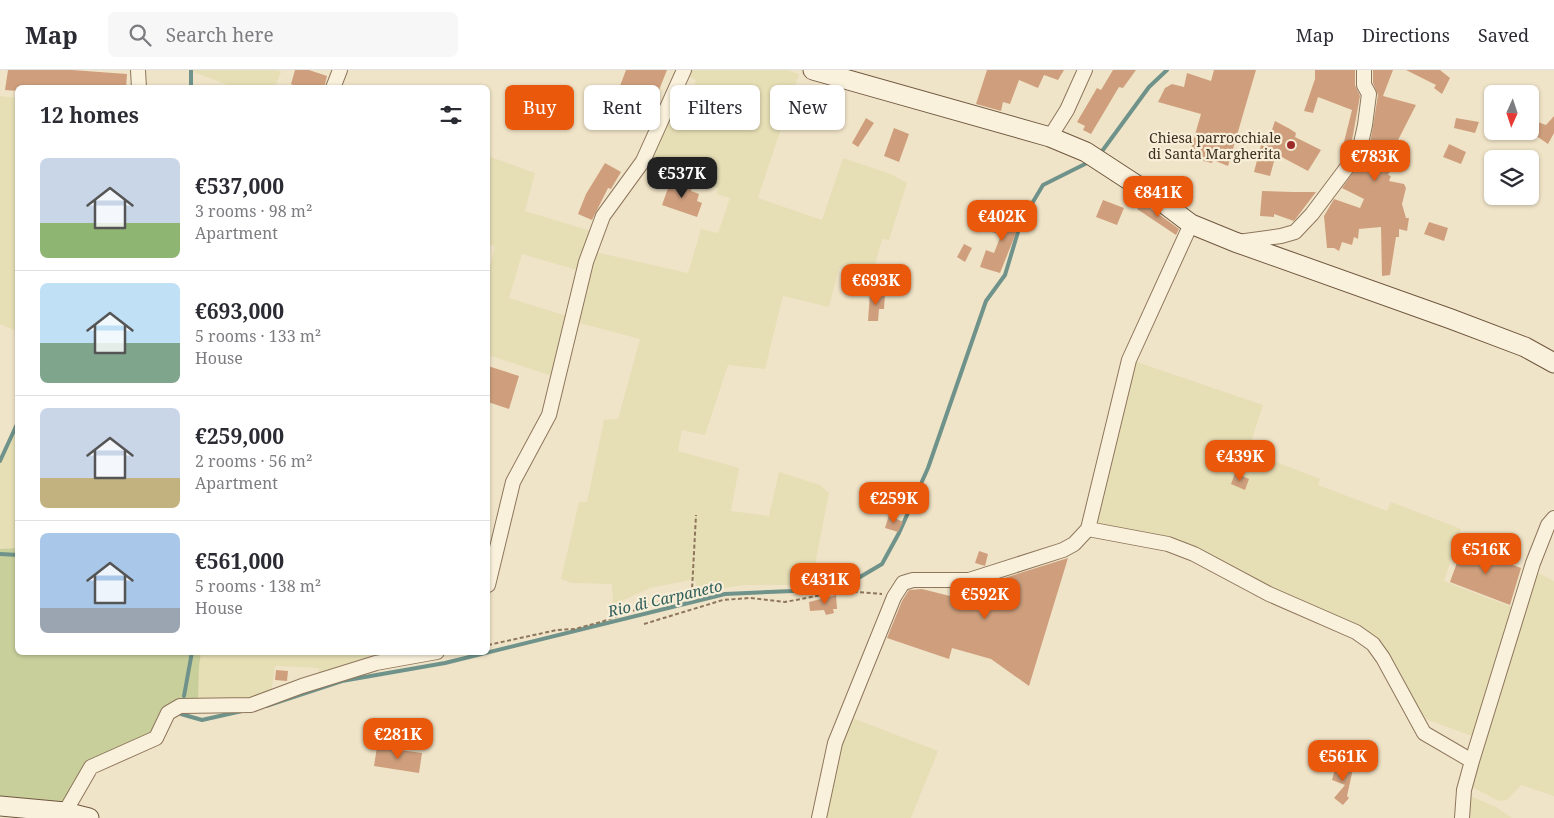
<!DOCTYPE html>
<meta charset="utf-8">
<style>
body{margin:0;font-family:"Noto Serif",serif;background:#f7f7f7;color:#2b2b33;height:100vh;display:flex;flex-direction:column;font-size:19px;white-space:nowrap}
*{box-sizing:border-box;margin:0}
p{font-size:16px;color:#7c7c81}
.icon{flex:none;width:28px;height:28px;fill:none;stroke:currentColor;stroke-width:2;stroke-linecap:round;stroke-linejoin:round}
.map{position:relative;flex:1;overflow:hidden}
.drawer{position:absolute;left:15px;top:15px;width:475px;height:570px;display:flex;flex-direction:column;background:#fff;border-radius:8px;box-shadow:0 1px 4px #0004}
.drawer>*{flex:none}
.hud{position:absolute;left:505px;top:15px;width:475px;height:45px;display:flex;gap:10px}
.needle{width:32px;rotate:183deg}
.buttons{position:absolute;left:1484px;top:15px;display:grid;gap:10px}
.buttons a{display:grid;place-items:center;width:55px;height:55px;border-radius:8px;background:#fff;box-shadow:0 1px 4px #0004;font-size:25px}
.price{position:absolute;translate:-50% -42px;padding:0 11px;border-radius:10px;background:#ea580c;color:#fff;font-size:16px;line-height:32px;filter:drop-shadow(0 1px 2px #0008)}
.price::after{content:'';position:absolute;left:50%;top:30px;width:15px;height:11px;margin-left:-8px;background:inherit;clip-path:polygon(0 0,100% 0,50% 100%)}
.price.active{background:#222;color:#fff}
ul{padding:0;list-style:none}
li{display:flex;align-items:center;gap:15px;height:125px;padding:0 25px}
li+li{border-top:1px solid #e1e1e2}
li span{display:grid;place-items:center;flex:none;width:140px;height:100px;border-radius:8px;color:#555}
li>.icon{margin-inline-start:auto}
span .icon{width:60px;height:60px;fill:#fffc;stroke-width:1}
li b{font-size:21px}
h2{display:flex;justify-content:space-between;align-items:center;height:60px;padding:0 25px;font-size:21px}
.pill{padding:0 18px;border-radius:8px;background:#fff;box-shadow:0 1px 4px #0004;font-size:18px;line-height:45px}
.pill.active{background:#ea580c;color:#fff}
header{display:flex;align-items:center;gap:30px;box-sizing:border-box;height:70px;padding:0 25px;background:#fff;border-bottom:1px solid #e1e1e2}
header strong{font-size:24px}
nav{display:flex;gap:28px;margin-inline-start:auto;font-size:18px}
.search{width:350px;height:45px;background:#f7f7f7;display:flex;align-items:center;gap:12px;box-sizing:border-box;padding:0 18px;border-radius:8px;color:#7c7c81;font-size:19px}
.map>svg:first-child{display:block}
.farmland{fill:#e6deb5}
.green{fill:#c9cf9b}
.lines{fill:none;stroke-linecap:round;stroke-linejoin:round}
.stream{stroke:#6f938a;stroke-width:4}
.building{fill:#cf9f7d}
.street-casing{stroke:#8d765c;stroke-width:16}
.secondary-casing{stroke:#6f573f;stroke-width:21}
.path{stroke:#8d765c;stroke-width:2;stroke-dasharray:4 2.5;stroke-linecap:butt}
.street{stroke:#faf1dc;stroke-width:14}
.secondary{stroke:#faf1dc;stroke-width:19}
.poi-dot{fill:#9e2a2b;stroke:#f7eed8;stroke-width:2}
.labels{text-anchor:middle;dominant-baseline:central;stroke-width:4.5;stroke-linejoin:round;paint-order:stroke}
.poi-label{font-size:14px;fill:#3d2e20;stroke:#f7eed8;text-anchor:end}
.water-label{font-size:15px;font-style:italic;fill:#2f5d5a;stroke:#f7eed8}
</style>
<header>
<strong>Map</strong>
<div class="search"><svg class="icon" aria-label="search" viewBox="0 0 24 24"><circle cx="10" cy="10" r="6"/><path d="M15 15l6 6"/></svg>Search here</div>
<nav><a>Map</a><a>Directions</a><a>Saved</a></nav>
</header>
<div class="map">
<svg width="1554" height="748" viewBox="0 0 1554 748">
<rect width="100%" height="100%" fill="#f0e4c8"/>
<path class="farmland" d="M188 0H276L281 2 275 17 236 18Z
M689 0H787L799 4 758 128 822 150 843 88 891 104 907 113 889 170 882 169 872 206 839 198 829 237 783 226 765 299 728 295 705 365 682 360 678 381 739 398 731 441 769 446 779 402 820 415 829 423 811 515H745L697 522 695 509 650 518 613 535 612 514 572 513 561 509 579 432H587L604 350 618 349 640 269 576 252 595 182 688 203 701 159 718 163 730 128 716 124 718 118 646 95 678 25 689 29 696 10 687 6Z
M0 26 17 28V261L0 254Z
M488 86 535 103 525 141 591 161 580 201 522 184 509 228 567 246 555 307 488 285V205L495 176 488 174Z
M1134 291 1263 335 1248 381 1320 409 1318 415 1387 441 1391 432 1461 459 1444 511 1514 538 1476 663 1472 666 1420 647 1380 572 1274 522 1189 476 1095 454Z
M17 351V478L0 479V391Z
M1536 502 1554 511V726L1521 715 1507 730 1499 731 1474 718 1470 714Z
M201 583H410L329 602H319V598L275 596 271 623 256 629 198 632 199 596Z
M850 647 938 681 911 748H823L833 697Z
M1468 727H1473L1496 737 1512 748H1467Z"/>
<path class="green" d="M17 478 18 582 201 583 199 596 198 632H176L150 665 95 687 83 700 65 728 58 734 0 731V479Z"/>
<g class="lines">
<path class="stream" d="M191 18V0
M1100 84 1149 17 1167 0
M0 391 18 352
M0 484 18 485
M184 626 192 582
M266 636 342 611 445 593 725 524 793 521 855 510 882 494 899 463 928 398 986 231 1005 205 1021 152 1043 115 1091 91
M182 639 181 644 202 650 242 641"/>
</g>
<path class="building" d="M8 0H72L127 4 126 18H18V21L5 20Z
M295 0H309L327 6 324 18H301L291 14Z
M626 0H667L655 30 620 16Z
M987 0H1064L1058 10 1044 5 1038 18 1019 10 1010 34 1003 32 1001 41 976 34Z
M1113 0H1136L1123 18 1119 17 1091 64 1083 60 1085 56 1077 52 1097 18 1101 20Z
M1214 0H1256L1228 96 1213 90 1212 93 1203 91 1204 87 1189 85 1201 44 1158 32 1165 18 1172 14 1184 17 1187 3 1211 11Z
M1315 0H1355V15L1360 26 1351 76 1344 72 1352 40 1318 27 1313 43 1304 41 1315 9Z
M1373 0H1393L1383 26 1416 35 1397 72 1402 76 1388 105 1391 106 1389 111 1404 114 1406 118 1402 134 1406 148H1409L1407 161 1399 159V167H1396L1390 205 1382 206 1381 157 1359 159 1358 169 1354 167 1352 175 1342 172 1339 181 1334 178H1327L1324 146 1334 129 1360 138 1364 129 1342 118 1369 80 1378 25 1373 13Z
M1406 0H1440L1450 8 1442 24 1434 18 1436 15Z
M1554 46V63L1548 74 1529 61 1535 51 1546 55Z
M866 48 874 53 858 77 852 73Z
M1456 48 1479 52 1475 63 1454 58Z
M1275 51 1290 59 1296 63 1295 67 1321 80 1308 101 1276 84 1270 106 1254 102 1261 75 1266 77Z
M894 58 909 64 899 92 884 86Z
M1449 74 1466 82 1461 94 1443 87Z
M605 93 621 102 611 119 608 118 592 150 578 144 586 124Z
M671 110 692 117 691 121 699 124 697 131 702 133 697 147 662 135Z
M1262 121 1293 122H1316L1294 151 1274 144V147L1260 146Z
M1103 130 1124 138 1117 155 1096 147Z
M1142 132 1179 159 1176 165 1137 139Z
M999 142 1022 148 1000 203 980 197 986 180 994 183 1001 165 992 162Z
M1429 152 1448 158 1444 171 1424 164Z
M964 174 972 178 965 192 957 187Z
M870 223 885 224 884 239H879L878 251H868Z
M488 296 519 306 509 339 488 332Z
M1235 403 1249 409 1245 420 1231 414Z
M889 445 903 452 898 462 885 458Z
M1463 476 1521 498 1510 535 1450 512Z
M979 481 988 484 985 496 975 493Z
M1068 488 1029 616 991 589 952 578 949 589 887 568 902 531 909 520 922 519 966 530 969 519Z
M836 525 837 539H833L834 543 826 545 824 540 810 541 809 532Z
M276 600 288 601 287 611 275 610Z
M377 677 422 683 419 703 374 696Z
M1336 695 1353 699 1347 726 1349 728 1343 735 1334 728 1345 715 1332 710Z"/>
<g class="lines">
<defs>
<path id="street" d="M138 0 139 18
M333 18 340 0
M1050 67 1067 40 1085 0
M1238 172 1281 166 1295 162 1312 144 1348 96 1360 78 1365 55 1369 24 1364 15V0
M1088 459 1129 290 1191 154
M488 515 513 412 549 345 586 192 603 146 643 91 684 0
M65 742 91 697 156 668 168 643 180 636 251 635 302 616 376 593 437 582
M819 748 835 673 894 527 903 513 913 510H969L1063 480 1074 474 1088 459 1168 474 1194 484 1269 524 1356 562 1373 574 1383 588 1424 663 1472 691
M1462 748 1464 720 1472 691 1533 493 1548 455 1554 448"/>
<path id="secondary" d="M813 0 1050 67 1086 82 1158 129 1191 154 1235 172 1451 249 1525 277 1554 293
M0 736 65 742 89 748"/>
</defs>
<use href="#street" class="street-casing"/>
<use href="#secondary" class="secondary-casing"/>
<path class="path" d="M644 554 723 530 750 528 785 532 843 521 882 524
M488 575 557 560 575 559 604 551 692 520 696 445"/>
<use href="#street" class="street"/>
<use href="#secondary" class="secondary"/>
</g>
<circle class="poi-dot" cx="1291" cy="75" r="5"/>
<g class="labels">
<g class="poi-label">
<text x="1281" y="67">Chiesa parrocchiale<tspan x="1281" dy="16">di Santa Margherita</tspan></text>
</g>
<g class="water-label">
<text transform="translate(665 528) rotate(-13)">Rio di Carpaneto</text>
</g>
</g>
</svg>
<div class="buttons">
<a><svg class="needle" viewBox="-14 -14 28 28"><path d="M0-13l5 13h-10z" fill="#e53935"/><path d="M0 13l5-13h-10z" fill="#7c7c81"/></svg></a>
<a><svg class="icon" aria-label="layers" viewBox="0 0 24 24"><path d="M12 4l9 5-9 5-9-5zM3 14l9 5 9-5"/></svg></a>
</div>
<b class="price" style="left:1375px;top:112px">€783K</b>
<b class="price active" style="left:682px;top:129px">€537K</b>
<b class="price" style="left:1158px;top:148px">€841K</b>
<b class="price" style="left:1002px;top:172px">€402K</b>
<b class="price" style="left:876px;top:236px">€693K</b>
<b class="price" style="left:1240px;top:412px">€439K</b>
<b class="price" style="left:894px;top:454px">€259K</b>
<b class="price" style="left:1486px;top:505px">€516K</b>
<b class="price" style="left:825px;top:535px">€431K</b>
<b class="price" style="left:985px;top:550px">€592K</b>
<b class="price" style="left:398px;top:690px">€281K</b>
<b class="price" style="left:1343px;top:712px">€561K</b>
<div class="hud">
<a class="pill active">Buy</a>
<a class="pill">Rent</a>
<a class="pill">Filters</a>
<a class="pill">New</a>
</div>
<section class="drawer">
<h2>12 homes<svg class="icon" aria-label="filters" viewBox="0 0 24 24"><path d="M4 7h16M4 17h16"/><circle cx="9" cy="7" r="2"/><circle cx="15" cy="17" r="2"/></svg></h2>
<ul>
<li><span style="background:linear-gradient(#c9d6e8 65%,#8fb573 0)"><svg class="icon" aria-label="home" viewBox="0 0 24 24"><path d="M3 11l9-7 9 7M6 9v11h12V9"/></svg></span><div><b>€537,000</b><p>3 rooms · 98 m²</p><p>Apartment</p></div></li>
<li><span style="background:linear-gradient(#bfe0f5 60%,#7fa58c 0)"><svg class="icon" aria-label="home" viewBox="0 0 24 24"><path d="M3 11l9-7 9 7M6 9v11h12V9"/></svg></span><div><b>€693,000</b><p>5 rooms · 133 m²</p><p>House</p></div></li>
<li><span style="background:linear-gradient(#c9d6e8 70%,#c2b280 0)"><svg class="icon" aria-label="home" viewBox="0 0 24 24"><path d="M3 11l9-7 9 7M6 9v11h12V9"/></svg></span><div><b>€259,000</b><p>2 rooms · 56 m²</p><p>Apartment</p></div></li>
<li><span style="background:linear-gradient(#a9c7e8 75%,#9aa5b1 0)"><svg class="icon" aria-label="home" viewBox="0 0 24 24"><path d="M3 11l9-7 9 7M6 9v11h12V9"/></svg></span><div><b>€561,000</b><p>5 rooms · 138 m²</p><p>House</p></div></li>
</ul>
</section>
</div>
